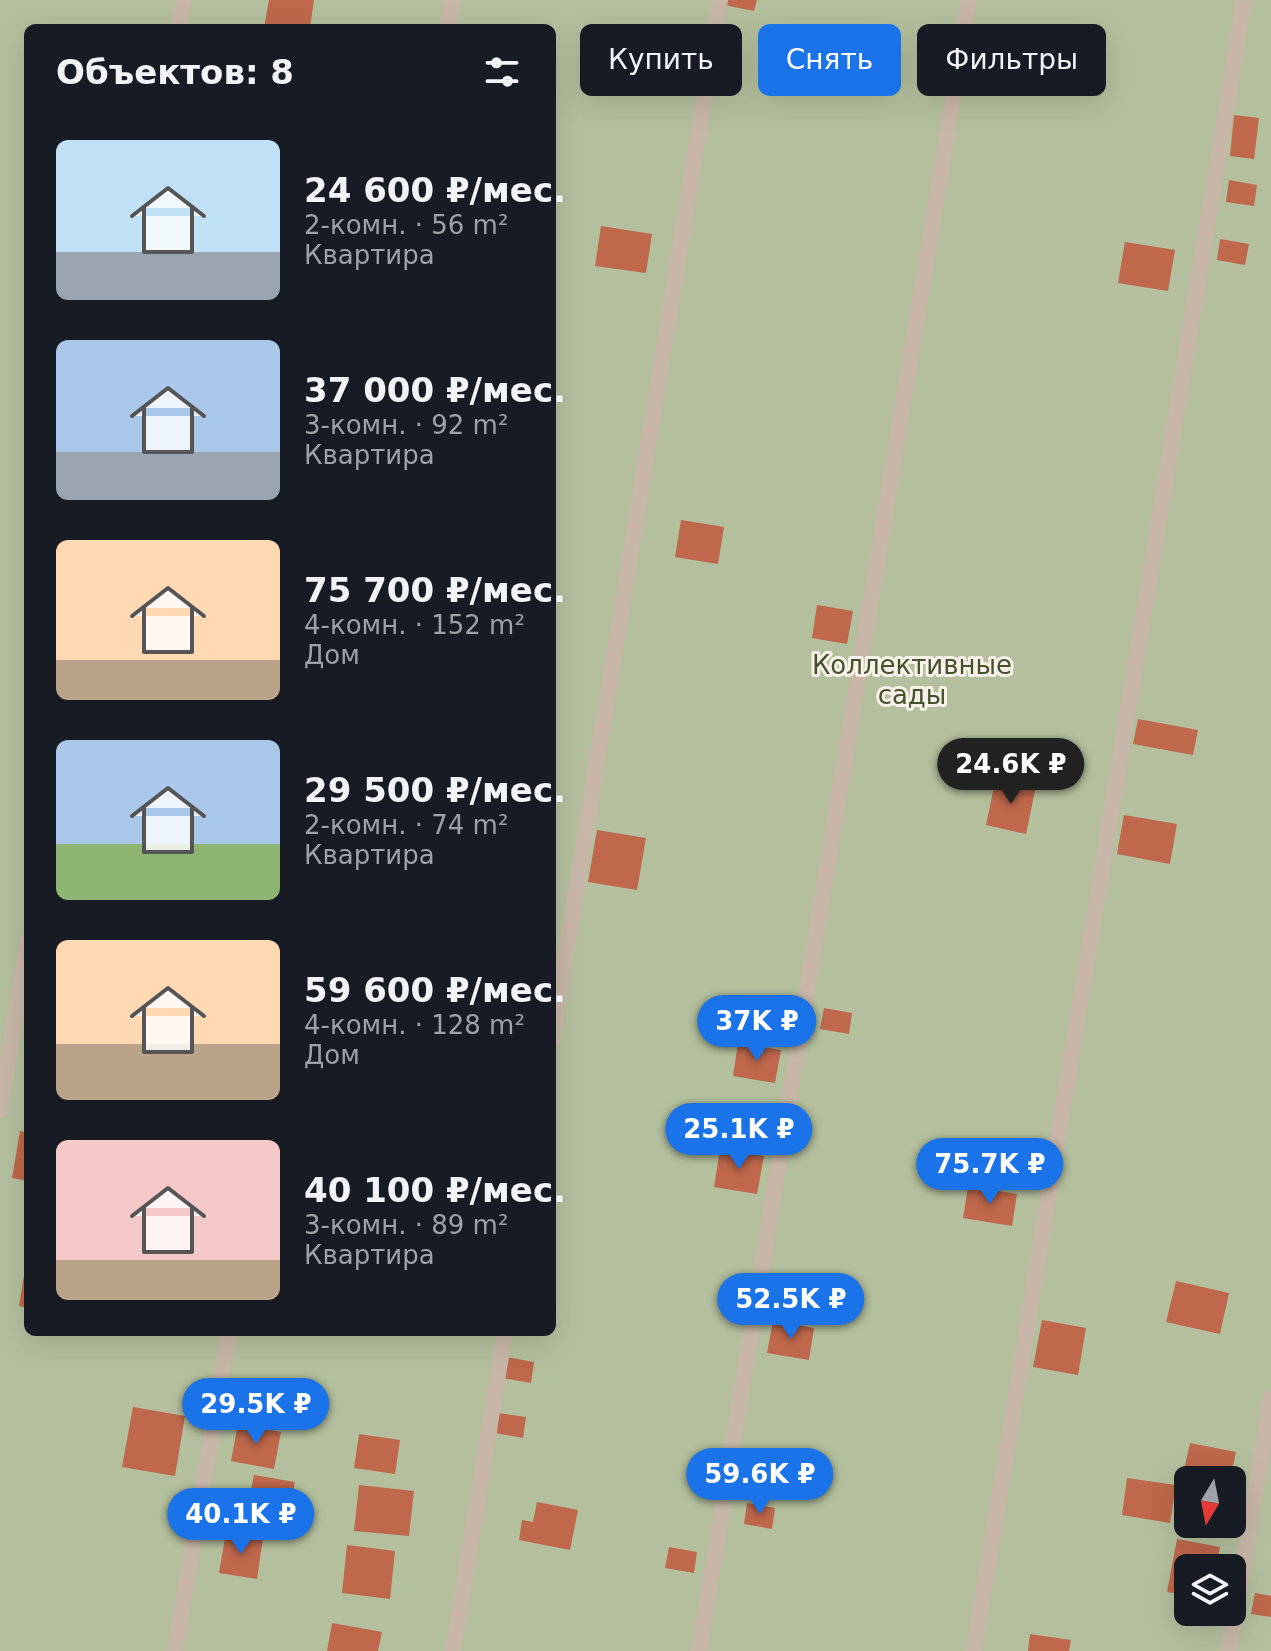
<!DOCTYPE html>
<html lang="ru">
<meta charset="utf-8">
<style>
body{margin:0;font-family:"DejaVu Sans",sans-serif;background:#242831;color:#f1f3f6;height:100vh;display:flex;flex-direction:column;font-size:30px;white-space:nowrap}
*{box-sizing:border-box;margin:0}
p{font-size:26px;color:#9ea1a6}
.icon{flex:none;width:44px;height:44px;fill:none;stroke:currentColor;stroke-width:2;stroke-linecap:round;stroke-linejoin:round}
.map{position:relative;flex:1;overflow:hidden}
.details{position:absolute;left:24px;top:24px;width:532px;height:1312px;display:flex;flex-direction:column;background:#171b24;border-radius:12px;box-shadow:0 8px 32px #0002}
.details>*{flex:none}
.banner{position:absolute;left:580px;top:24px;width:570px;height:72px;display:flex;gap:16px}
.needle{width:52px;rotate:190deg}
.controls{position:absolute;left:1174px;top:1466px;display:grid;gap:16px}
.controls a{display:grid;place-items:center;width:72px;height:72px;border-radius:12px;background:#171b24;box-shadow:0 8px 32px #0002;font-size:40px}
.price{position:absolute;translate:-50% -68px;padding:0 18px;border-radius:28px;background:#1a73e8;color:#fff;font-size:26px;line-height:52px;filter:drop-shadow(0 2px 4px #0008)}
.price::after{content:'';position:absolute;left:50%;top:48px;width:24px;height:18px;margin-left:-12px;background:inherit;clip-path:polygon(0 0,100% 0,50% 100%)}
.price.on{background:#222;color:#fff}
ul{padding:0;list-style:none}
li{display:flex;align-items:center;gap:24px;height:200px;padding:0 32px}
li span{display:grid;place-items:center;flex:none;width:224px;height:160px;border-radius:12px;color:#555}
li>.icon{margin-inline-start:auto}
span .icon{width:96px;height:96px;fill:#fffc;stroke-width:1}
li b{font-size:34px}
h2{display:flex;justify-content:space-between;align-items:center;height:96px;padding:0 32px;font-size:34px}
.chip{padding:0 28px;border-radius:12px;background:#171b24;box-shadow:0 8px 32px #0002;font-size:28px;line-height:72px}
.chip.on{background:#1a73e8;color:#fff}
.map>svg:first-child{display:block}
.green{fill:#b3bf9d;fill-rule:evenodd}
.building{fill:#bf684b}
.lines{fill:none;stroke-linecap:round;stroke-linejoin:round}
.service{stroke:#c8b7a8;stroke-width:16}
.labels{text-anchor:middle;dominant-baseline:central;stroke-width:6;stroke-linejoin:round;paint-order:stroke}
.park-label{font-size:26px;fill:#44522d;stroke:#f8f1e8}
</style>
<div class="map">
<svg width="1271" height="1651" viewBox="0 0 1271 1651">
<rect width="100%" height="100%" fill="#f0e7dc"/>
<path class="green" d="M0 0H1271V1651H0ZM28 28H552V1332H28ZM1188 1480H1232V1524H1188ZM1188 1568H1232V1612H1188Z"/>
<path class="building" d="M269 0H314L310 28H264Z
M725 0H757L754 11 724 5Z
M1234 115 1259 118 1254 159 1230 156Z
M1229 180 1257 185 1254 206 1226 202Z
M601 226 652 234 646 273 595 266Z
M1220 239 1249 244 1245 265 1217 260Z
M1125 242 1175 250 1168 291 1118 283Z
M681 520 724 527 718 564 675 557Z
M817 605 853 611 847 644 812 638Z
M1138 719 1198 730 1193 755 1133 744Z
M996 777 1036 786 1026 834 986 825Z
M1124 815 1177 824 1170 864 1117 854Z
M597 830 646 838 637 890 588 882Z
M824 1008 852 1013 849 1034 820 1029Z
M738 1043 781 1050 775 1083 733 1076Z
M20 1131 28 1133V1181L12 1178Z
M720 1149 764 1156 757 1194 714 1187Z
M968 1186 1017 1194 1012 1226 963 1218Z
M26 1263H28V1308L19 1306Z
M1176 1281 1229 1293 1220 1334 1166 1322Z
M1042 1320 1086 1328 1078 1375 1033 1367Z
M773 1321 814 1328 809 1360 767 1353Z
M506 1357 534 1362 531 1383 502 1378Z
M133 1407 185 1416 175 1476 122 1467Z
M498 1413 526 1417 523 1438 495 1433Z
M238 1424 281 1432 274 1469 231 1461Z
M359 1434 400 1440 395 1474 354 1468Z
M1190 1443 1236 1452 1230 1480H1188V1485L1181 1484Z
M254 1475 295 1482 286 1528 245 1519Z
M1127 1478 1176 1485 1170 1523 1122 1515Z
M359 1485 414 1491 409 1536 354 1531Z
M537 1502 578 1510 570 1550 519 1540 522 1520 533 1522Z
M747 1503 775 1508 772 1529 744 1524Z
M226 1532 263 1538 257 1579 219 1573Z
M1177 1539 1220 1547 1216 1568H1188V1595L1167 1592Z
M347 1545 395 1551 390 1599 342 1593Z
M669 1547 697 1552 694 1573 665 1568Z
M1255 1593 1271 1596V1617L1251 1614Z
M332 1623 382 1632 378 1651H327Z
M1030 1634 1071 1640 1069 1651H1028Z"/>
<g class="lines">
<path class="service" d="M179 28 184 0
M448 28 452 0
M552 1040 720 0
M0 1110 28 940
M175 1651 229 1332
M453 1651 505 1332
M699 1651 969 0
M974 1651 1244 0
M1229 1651 1271 1398"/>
</g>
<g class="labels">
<g class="park-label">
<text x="912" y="665">Коллективные<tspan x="912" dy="30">сады</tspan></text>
</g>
</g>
</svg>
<div class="controls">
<a><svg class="needle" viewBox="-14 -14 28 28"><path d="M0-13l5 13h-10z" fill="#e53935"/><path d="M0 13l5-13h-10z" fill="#9ea1a6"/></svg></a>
<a><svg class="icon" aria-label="layers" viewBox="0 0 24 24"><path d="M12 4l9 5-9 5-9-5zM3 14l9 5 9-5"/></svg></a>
</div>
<b class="price on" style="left:1011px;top:806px">24.6K ₽</b>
<b class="price" style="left:757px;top:1063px">37K ₽</b>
<b class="price" style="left:739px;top:1171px">25.1K ₽</b>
<b class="price" style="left:990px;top:1206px">75.7K ₽</b>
<b class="price" style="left:791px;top:1341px">52.5K ₽</b>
<b class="price" style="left:256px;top:1446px">29.5K ₽</b>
<b class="price" style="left:760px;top:1516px">59.6K ₽</b>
<b class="price" style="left:241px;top:1556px">40.1K ₽</b>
<div class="banner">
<a class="chip">Купить</a>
<a class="chip on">Снять</a>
<a class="chip">Фильтры</a>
</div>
<section class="details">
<h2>Объектов: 8<svg class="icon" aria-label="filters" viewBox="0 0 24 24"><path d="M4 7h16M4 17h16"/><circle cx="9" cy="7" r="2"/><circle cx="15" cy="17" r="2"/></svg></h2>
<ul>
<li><span style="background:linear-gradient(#bfe0f5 70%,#9aa5b1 0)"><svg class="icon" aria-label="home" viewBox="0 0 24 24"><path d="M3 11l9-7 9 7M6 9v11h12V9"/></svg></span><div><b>24 600 ₽/мес.</b><p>2-комн. · 56 m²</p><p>Квартира</p></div></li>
<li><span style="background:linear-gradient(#a9c7e8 70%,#9aa5b1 0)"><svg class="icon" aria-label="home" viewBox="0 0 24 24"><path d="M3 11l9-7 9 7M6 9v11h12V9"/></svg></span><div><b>37 000 ₽/мес.</b><p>3-комн. · 92 m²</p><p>Квартира</p></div></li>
<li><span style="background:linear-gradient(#ffd9b3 75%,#b9a48a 0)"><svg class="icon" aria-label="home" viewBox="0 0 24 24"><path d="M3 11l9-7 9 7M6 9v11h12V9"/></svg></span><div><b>75 700 ₽/мес.</b><p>4-комн. · 152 m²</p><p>Дом</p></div></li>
<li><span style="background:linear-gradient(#a9c7e8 65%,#8fb573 0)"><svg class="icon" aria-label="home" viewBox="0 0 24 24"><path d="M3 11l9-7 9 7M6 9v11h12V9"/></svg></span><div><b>29 500 ₽/мес.</b><p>2-комн. · 74 m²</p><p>Квартира</p></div></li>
<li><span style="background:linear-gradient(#ffd9b3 65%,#b9a48a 0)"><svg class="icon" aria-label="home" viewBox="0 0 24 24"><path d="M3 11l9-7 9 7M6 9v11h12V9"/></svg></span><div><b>59 600 ₽/мес.</b><p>4-комн. · 128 m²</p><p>Дом</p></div></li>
<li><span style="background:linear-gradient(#f6c9c9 75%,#b9a48a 0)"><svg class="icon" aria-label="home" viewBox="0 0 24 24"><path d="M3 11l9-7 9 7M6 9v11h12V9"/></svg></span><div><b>40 100 ₽/мес.</b><p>3-комн. · 89 m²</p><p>Квартира</p></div></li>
</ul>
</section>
</div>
